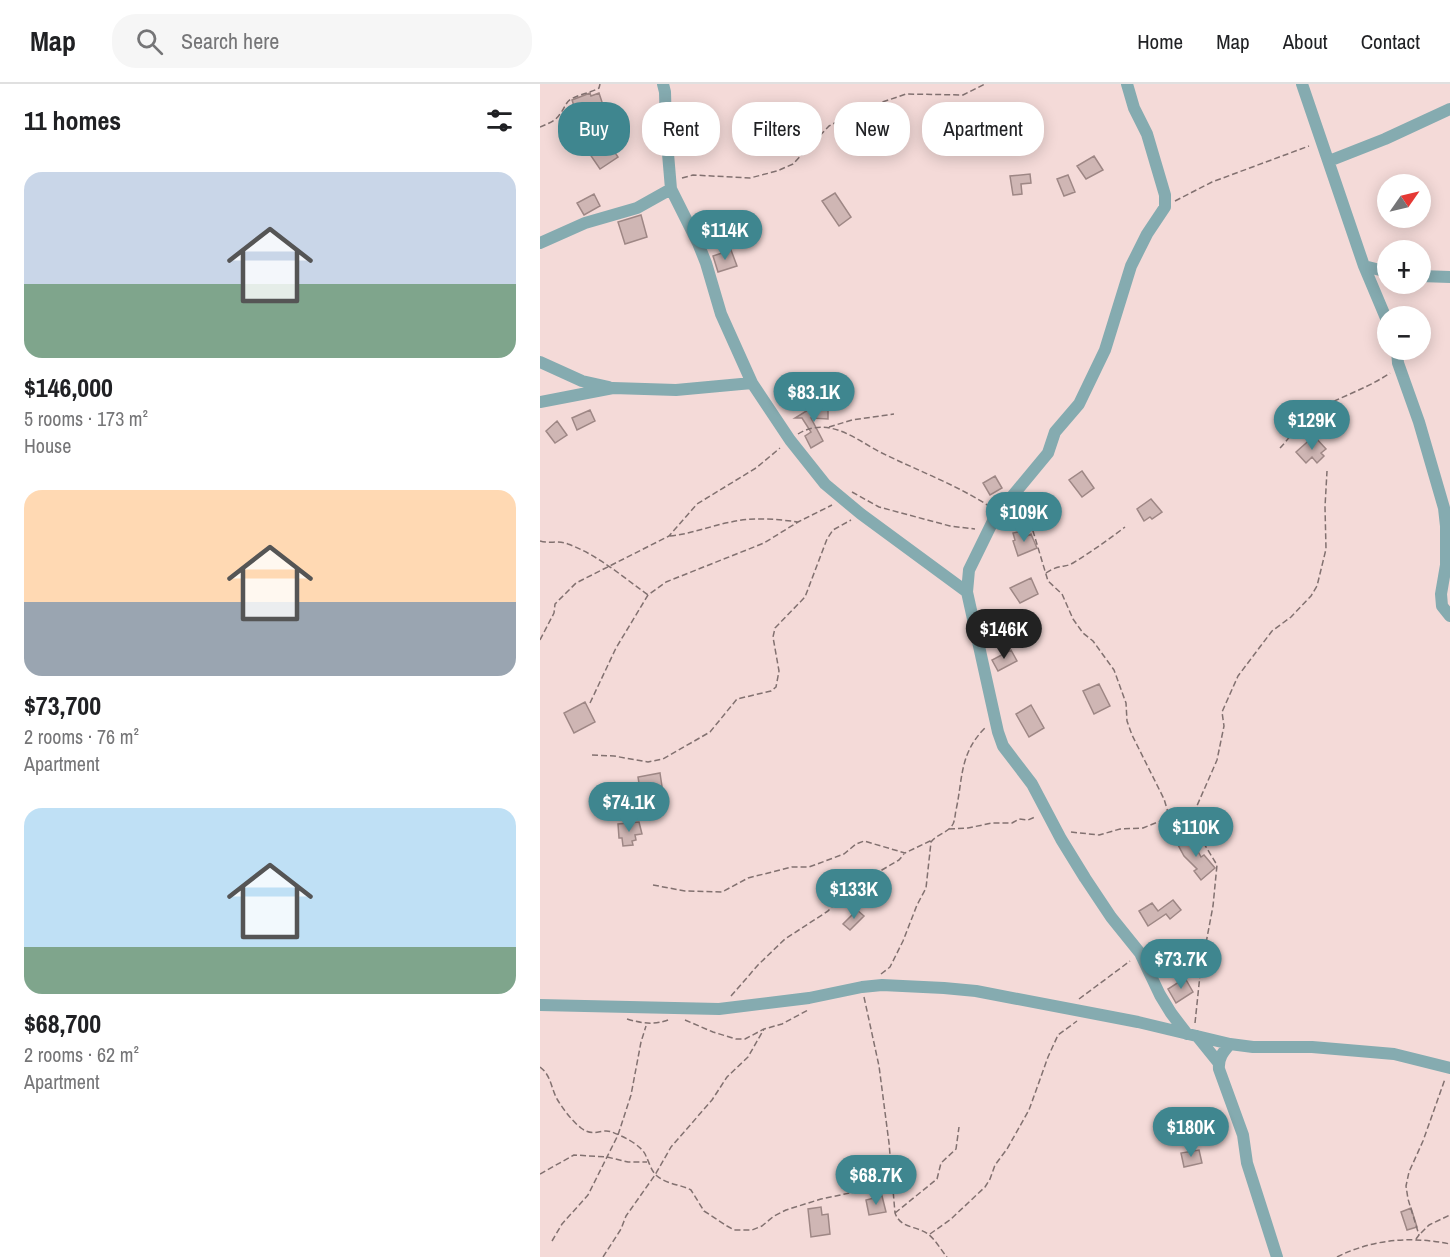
<!DOCTYPE html>
<meta charset="utf-8">
<style>
body{margin:0;font-family:"Archivo Narrow",sans-serif;background:#f6f6f6;color:#202124;height:100vh;display:flex;flex-direction:column;font-size:22px;white-space:nowrap}
*{box-sizing:border-box;margin:0}
p{font-size:20px;color:#757577}
.icon{flex:none;width:33px;height:33px;fill:none;stroke:currentColor;stroke-width:2;stroke-linecap:round;stroke-linejoin:round}
.map{position:relative;flex:1;overflow:hidden}
.drawer{display:flex;flex-direction:column;background:#fff;width:540px}
.drawer>*{flex:none}
.hud{position:absolute;left:18px;top:18px;width:570px;height:54px;display:flex;gap:12px}
.needle{width:39px;rotate:56deg}
.buttons{position:absolute;left:837px;top:90px;display:grid;gap:12px}
.buttons a{display:grid;place-items:center;width:54px;height:54px;border-radius:50%;background:#fff;box-shadow:0 3px 15px #0003;font-size:30px}
.price{position:absolute;translate:-50% -51px;padding:0 14px;border-radius:21px;background:#3f868f;color:#fff;font-size:20px;line-height:39px;filter:drop-shadow(0 2px 3px #0008)}
.price::after{content:'';position:absolute;left:50%;top:36px;width:18px;height:14px;margin-left:-9px;background:inherit;clip-path:polygon(0 0,100% 0,50% 100%)}
.price.on{background:#222;color:#fff}
ul{padding:0;list-style:none}
li{display:grid;align-content:center;gap:12px;height:318px;padding:0 24px}
li span{display:grid;place-items:center;height:186px;border-radius:18px;color:#555}
li>.icon{margin-inline-start:auto}
span .icon{width:108px;height:108px;fill:#fffc;stroke-width:1}
li b{font-size:26px}
h2{display:flex;justify-content:space-between;align-items:center;height:72px;padding:0 24px;font-size:26px}
.tag{padding:0 21px;border-radius:24px;background:#fff;box-shadow:0 3px 15px #0003;font-size:21px;line-height:54px}
.tag.on{background:#3f868f;color:#fff}
header{display:flex;align-items:center;gap:36px;box-sizing:border-box;height:84px;padding:0 30px;background:#fff;border-bottom:2px solid #e0e0e0}
header strong{font-size:28px}
nav{display:flex;gap:33px;margin-inline-start:auto;font-size:21px}
.search{width:420px;height:54px;background:#f6f6f6;display:flex;align-items:center;gap:15px;box-sizing:border-box;padding:0 21px;border-radius:24px;color:#757577;font-size:22px}
main{display:flex;flex:1;min-height:0}
.map>svg:first-child{display:block}
.building{fill:#cfb6b4;stroke:#9e8785;stroke-width:1.5}
.lines{fill:none;stroke-linecap:round;stroke-linejoin:round}
.path{stroke:#827170;stroke-width:1.5;stroke-dasharray:6 3;stroke-linecap:butt}
.street{stroke:#85abb0;stroke-width:12}
</style>
<header>
<strong>Map</strong>
<div class="search"><svg class="icon" aria-label="search" viewBox="0 0 24 24"><circle cx="10" cy="10" r="6"/><path d="M15 15l6 6"/></svg>Search here</div>
<nav><a>Home</a><a>Map</a><a>About</a><a>Contact</a></nav>
</header>
<main>
<section class="drawer">
<h2>11 homes<svg class="icon" aria-label="filters" viewBox="0 0 24 24"><path d="M4 7h16M4 17h16"/><circle cx="9" cy="7" r="2"/><circle cx="15" cy="17" r="2"/></svg></h2>
<ul>
<li><span style="background:linear-gradient(#c9d6e8 60%,#7fa58c 0)"><svg class="icon" aria-label="home" viewBox="0 0 24 24"><path d="M3 11l9-7 9 7M6 9v11h12V9"/></svg></span><div><b>$146,000</b><p>5 rooms · 173 m²</p><p>House</p></div></li>
<li><span style="background:linear-gradient(#ffd9b3 60%,#9aa5b1 0)"><svg class="icon" aria-label="home" viewBox="0 0 24 24"><path d="M3 11l9-7 9 7M6 9v11h12V9"/></svg></span><div><b>$73,700</b><p>2 rooms · 76 m²</p><p>Apartment</p></div></li>
<li><span style="background:linear-gradient(#bfe0f5 75%,#7fa58c 0)"><svg class="icon" aria-label="home" viewBox="0 0 24 24"><path d="M3 11l9-7 9 7M6 9v11h12V9"/></svg></span><div><b>$68,700</b><p>2 rooms · 62 m²</p><p>Apartment</p></div></li>
</ul>
</section>
<div class="map">
<svg width="910" height="1173" viewBox="0 0 910 1173">
<rect width="100%" height="100%" fill="#f4dad8"/>
<path class="building" d="M50 9 51 12 59 9 62 18 55 21 57 31 42 37 40 32 36 33 32 23 34 22 32 16Z
M65 54 78 73 60 85 47 66Z
M554 72 563 86 546 95 537 82Z
M490 90 491 99 481 100 482 110 473 111 470 92Z
M528 91 535 108 524 112 517 95Z
M295 109 311 133 299 142 282 117Z
M54 110 60 122 44 131 37 119Z
M101 131 107 153 85 160 78 138Z
M191 166 197 182 178 188 173 172Z
M276 321H288V335L271 334 283 357 271 364 265 352 271 348 262 334H255Z
M50 326 55 337 37 346 32 334Z
M17 337 27 351 15 359 6 347Z
M774 352 786 365 781 369 784 372 777 379 772 373 766 379 756 368Z
M542 387 554 404 542 413 529 396Z
M455 392 462 404 450 411 443 399Z
M611 415 622 428 612 435 610 433 604 437 597 425Z
M483 447 485 453 491 450 497 464 478 472 473 457 475 456 473 449Z
M491 494 498 510 480 519 470 504Z
M471 566 477 577 458 587 452 576Z
M559 600 570 622 554 630 543 607Z
M45 618 55 638 34 649 24 629Z
M491 621 504 644 489 653 476 630Z
M120 689 123 709 101 712 98 693Z
M99 738 102 750 95 751 96 756 92 757 93 761 83 762 82 754H79L78 740Z
M650 752 661 773 664 771 675 784 661 796 654 787 657 785 644 772 637 759Z
M633 816 641 826 630 835 626 830 608 842 599 827 612 819 618 827Z
M317 826 324 832 310 846 303 840Z
M645 894 653 908 636 919 628 905Z
M659 1066 662 1079 644 1083 641 1069Z
M342 1112 346 1128 329 1131 326 1116Z
M281 1123 282 1131 288 1130 290 1150 271 1153 268 1125Z
M871 1124 877 1143 867 1146 861 1128Z"/>
<g class="lines">
<path class="path" d="M0 43C7 40 16 37 20 30 25 24 25 19 31 15 40 10 50 9 59 4L60 0
M142 94 153 91 210 94 237 87 253 80 289 42 319 26 366 10 423 11 445 0
M635 117 672 98 769 62
M289 343 312 336 354 330
M258 350C267 344 279 342 290 344 309 348 323 359 340 368 376 386 415 400 449 422
M740 364C749 355 759 339 767 333 793 314 824 307 850 289
M312 408 339 423 410 442 435 445
M474 428 477 435 493 447 508 497 522 510 533 535 543 549 553 557 574 586 586 619 587 637 592 651 624 715 631 738
M130 452C151 450 170 442 191 438 212 433 237 435 258 438
M0 457C9 460 19 456 28 460 58 471 83 493 108 511
M506 489C519 480 525 484 533 479 551 468 568 456 585 443
M0 556 14 529 15 520 36 499 129 452 157 420 216 384 240 364
M50 619 76 564 108 511 126 498 224 459 258 438 292 421
M52 671 74 672 108 678 123 675 170 648 197 615 231 607 236 603 239 587 233 553 235 544 265 513 287 455 293 446 311 436
M409 745 428 744 452 739H472L479 735 488 736 495 733
M531 748 559 751 580 745 603 744 623 736 655 740
M113 801 145 807 182 808 208 794 252 783H269L304 770 316 760 324 757 365 769 392 756
M341 890 350 883 363 857 377 821 386 804 391 758C397 750 408 749 413 740 415 736 415 731 416 726 423 695 419 670 445 644
M191 912 218 881 245 855 288 827 312 802 330 793 359 776 364 770
M324 913 339 982 349 1059 355 1129C361 1145 375 1141 388 1150 395 1155 401 1166 407 1173
M539 915 590 877
M87 935C104 940 115 941 131 935
M145 936 173 948 196 955H205L224 945 242 940 268 926
M655 939 660 891 673 822 677 781 663 758 656 740V724L677 676 684 642 682 628 698 592 732 547 751 533 771 512 777 502 786 465 785 423 787 387
M0 983C11 991 11 1004 17 1015 23 1025 32 1037 41 1044 54 1054 61 1044 72 1048 82 1052 102 1061 106 1072 109 1078 111 1087 117 1092 128 1101 140 1100 151 1106L164 1127 187 1142 194 1146H212L222 1142 234 1132 246 1126 281 1115 334 1104 353 1109
M0 1090 34 1071 67 1073 88 1078H107
M355 1129 397 1095 401 1079 416 1065 419 1043
M881 1149 889 1141 910 1131
M390 1150 411 1135 445 1103 450 1095 455 1081 467 1065 489 1026 508 973 518 951 537 937
M876 1155 879 1151 868 1115 866 1102 869 1088 883 1057 905 995
M12 1157 22 1140 48 1111 78 1051 91 1011 101 958 106 942
M63 1173 81 1145 86 1132 115 1091 131 1063 172 1016 187 993 208 973 224 945
M797 1173C833 1155 871 1152 910 1160"/>
<path class="street" d="M123 0 125 8 126 46 131 105 158 159 166 179 181 230 212 299 250 356 285 400 321 430 427 508
M587 0 594 24 607 50 625 111V123L607 150 591 182 565 266 539 320 515 348 508 369 455 433 429 486 427 508 458 648 463 662 492 700 521 755 545 794 571 833 600 869 620 911 631 929 647 950
M762 0 824 182 848 239
M789 77 845 55 910 25
M0 159 45 139 97 124 131 105
M824 182 848 188
M880 192 910 193
M857 266 858 279 879 338 904 424 906 442V481L901 510 902 522 910 532
M0 278 42 297 69 303
M0 318 73 304 136 306 212 299
M0 921 179 925 269 914 322 903 342 901 404 904 436 907 598 938 690 960 713 963H772L854 970 910 984
M657 952 678 978
M690 960C683 968 678 974 679 985L703 1051 707 1079 737 1173"/>
</g>
</svg>
<div class="buttons">
<a><svg class="needle" viewBox="-14 -14 28 28"><path d="M0-13l5 13h-10z" fill="#e53935"/><path d="M0 13l5-13h-10z" fill="#757577"/></svg></a>
<a>+</a>
<a>−</a>
</div>
<b class="price" style="left:185px;top:177px">$114K</b>
<b class="price" style="left:274px;top:339px">$83.1K</b>
<b class="price" style="left:772px;top:367px">$129K</b>
<b class="price" style="left:484px;top:459px">$109K</b>
<b class="price on" style="left:464px;top:576px">$146K</b>
<b class="price" style="left:89px;top:749px">$74.1K</b>
<b class="price" style="left:656px;top:774px">$110K</b>
<b class="price" style="left:314px;top:836px">$133K</b>
<b class="price" style="left:641px;top:906px">$73.7K</b>
<b class="price" style="left:651px;top:1074px">$180K</b>
<b class="price" style="left:336px;top:1122px">$68.7K</b>
<div class="hud">
<a class="tag on">Buy</a>
<a class="tag">Rent</a>
<a class="tag">Filters</a>
<a class="tag">New</a>
<a class="tag">Apartment</a>
</div>
</div>
</main>
